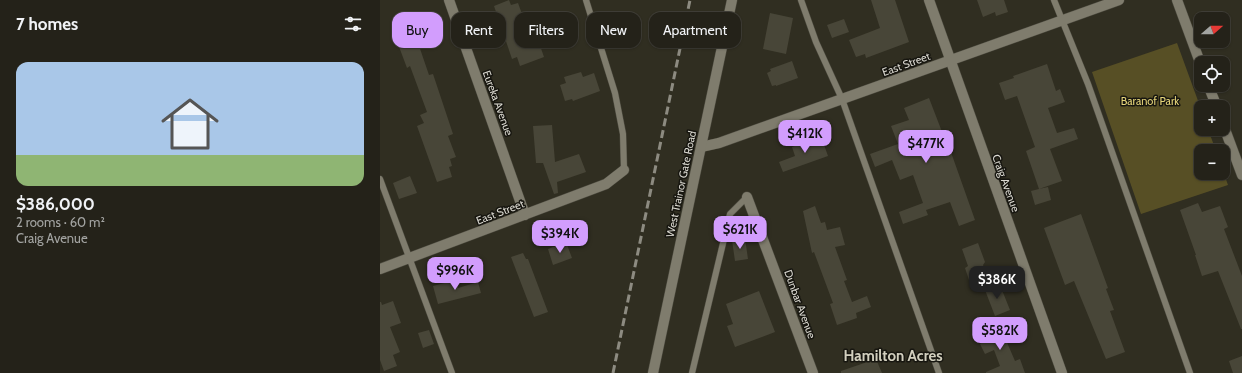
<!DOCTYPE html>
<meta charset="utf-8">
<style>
body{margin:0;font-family:Cabin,sans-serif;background:#302f26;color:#f1f3f6;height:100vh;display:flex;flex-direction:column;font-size:15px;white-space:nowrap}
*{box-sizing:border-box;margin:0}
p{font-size:13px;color:#a3a4a2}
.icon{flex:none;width:22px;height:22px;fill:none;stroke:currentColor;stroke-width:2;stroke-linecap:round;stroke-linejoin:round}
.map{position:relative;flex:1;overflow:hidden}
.details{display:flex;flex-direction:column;background:#242219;width:380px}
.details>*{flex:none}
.hud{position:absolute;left:12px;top:12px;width:380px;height:36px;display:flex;gap:8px}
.needle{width:26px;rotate:70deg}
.buttons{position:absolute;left:814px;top:12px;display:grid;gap:8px}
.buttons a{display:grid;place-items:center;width:36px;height:36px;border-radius:8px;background:#242219;box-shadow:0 1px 3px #0004,0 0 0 1px #413f38;font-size:20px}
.price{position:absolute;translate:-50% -34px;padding:0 9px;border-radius:8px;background:#d29dfd;color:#111;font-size:13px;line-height:26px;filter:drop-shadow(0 1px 2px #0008)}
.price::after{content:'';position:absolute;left:50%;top:24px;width:12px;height:9px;margin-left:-6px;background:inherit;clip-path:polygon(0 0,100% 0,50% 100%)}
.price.on{background:#222;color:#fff}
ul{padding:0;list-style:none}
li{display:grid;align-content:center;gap:8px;height:212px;padding:0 16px}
li span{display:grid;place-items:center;height:124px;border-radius:12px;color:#555}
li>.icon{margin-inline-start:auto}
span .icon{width:72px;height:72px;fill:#fffc;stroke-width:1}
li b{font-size:17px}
h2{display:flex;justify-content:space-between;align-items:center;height:48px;padding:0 16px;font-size:17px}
.pill{padding:0 14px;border-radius:12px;background:#242219;box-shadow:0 1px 3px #0004,0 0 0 1px #413f38;font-size:14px;line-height:36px}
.pill.on{background:#d29dfd;color:#111}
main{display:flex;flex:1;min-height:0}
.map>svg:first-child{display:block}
.green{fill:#574f25}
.building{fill:#484638}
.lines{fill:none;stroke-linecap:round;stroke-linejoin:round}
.service-casing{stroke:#4e4c41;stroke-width:7}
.minor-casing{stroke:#4e4c41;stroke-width:11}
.secondary-casing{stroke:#4e4c41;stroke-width:11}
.service{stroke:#7f7c6d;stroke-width:6}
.minor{stroke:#7f7c6d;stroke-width:10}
.secondary{stroke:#7f7c6d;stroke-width:10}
.rail{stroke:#8d8b81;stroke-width:3;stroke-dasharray:8 4;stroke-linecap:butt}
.labels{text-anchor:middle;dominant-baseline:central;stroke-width:3;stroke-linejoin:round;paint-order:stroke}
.street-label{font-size:11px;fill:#dad8d0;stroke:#171610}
.park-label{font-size:11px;fill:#e5d479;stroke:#171610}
.district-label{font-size:15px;font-weight:bold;fill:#d2cfbe;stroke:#171610}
</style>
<main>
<section class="details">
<h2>7 homes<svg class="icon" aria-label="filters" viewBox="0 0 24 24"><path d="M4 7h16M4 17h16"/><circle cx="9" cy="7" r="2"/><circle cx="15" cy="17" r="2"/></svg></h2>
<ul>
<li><span style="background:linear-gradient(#a9c7e8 75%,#8fb573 0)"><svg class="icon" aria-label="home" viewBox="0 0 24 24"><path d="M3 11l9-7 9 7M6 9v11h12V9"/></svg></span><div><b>$386,000</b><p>2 rooms · 60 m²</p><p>Craig Avenue</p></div></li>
</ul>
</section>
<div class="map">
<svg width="862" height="373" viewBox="0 0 862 373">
<rect width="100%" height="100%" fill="#302e21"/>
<path class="green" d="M797 43 821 109V129H828L836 151H821V173H843V171L848 185 761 214 712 72Z"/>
<path class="building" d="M129 0 131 5 138 3 142 14 135 17 143 39 156 34 164 57 140 66 137 57 132 59 114 6Z
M491 0H515L529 42 486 58 485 54 476 57 469 40 500 28Z
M597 0H624L628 12 616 16 615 12 603 17Z
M390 13 413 18 406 54 383 49Z
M464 19 469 32 452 38 447 25Z
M36 37 49 75 53 74 73 134 68 136 76 157 70 159 72 166 69 167 72 177 57 182 37 126 44 123 40 115 47 112 30 66 27 68 18 44Z
M412 61 418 78 396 86V85L392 86 387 73 391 71 390 69Z
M667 64 676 91 680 89 685 102 668 108 677 133 694 128 698 139 670 149 682 181 659 189 668 187 671 200 655 205 651 191 659 189 646 151 655 147 637 96 625 100 619 83 634 78 633 76Z
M201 72 203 77 214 73 220 91 193 101 192 99 185 101 180 85 186 83 184 77Z
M549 98 564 137 565 141H567L595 220 579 226 570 202 546 210 548 215 523 224 519 212 543 203 533 175 520 180 512 160 495 167 490 154 518 144 511 126 529 120 524 108Z
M172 125 175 162 199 154 206 172 177 182 178 193 174 194 163 163H156L153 126Z
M436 138 437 140 442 139 448 156 403 172 399 162 415 156 412 147Z
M30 176 37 193 19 199 13 183Z
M818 203 822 212 840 206 848 227 844 229 862 276V329H861L838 271 822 276 815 255H816L800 210Z
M435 206 441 223 445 222 447 230 460 227 465 245 455 247 467 280 464 281 472 302 487 296 491 307 476 313 477 318 457 325 450 304 453 303 434 252 432 253 423 211Z
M701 214 728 288 726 289 734 310 730 311 745 352 726 359 694 281 685 285 664 228Z
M365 238 368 259 355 261 352 240Z
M186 242 192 258 173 265 168 249Z
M598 243 605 262 603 265 606 274 589 280 585 268 588 266 582 249Z
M143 253 146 259H148L168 312 154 317 131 257Z
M76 280 78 288 98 282 101 293 58 304 53 286Z
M620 285 630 310 615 316 605 290Z
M379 291 395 332 355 347 347 326 353 324 346 304Z
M13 301 21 323 10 327 20 352 13 355 17 366 4 371 0 360V302H1L2 305Z
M619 324 635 361 640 359 645 373H606V372L620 366 614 350 605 354 600 344 603 342 598 333Z
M49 330 54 344 43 348 38 333Z
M862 356V373H853L849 361Z
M496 359 502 373H461V371Z"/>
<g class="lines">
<defs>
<path id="service" d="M206 0 235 93 243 134 244 170
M421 0 436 42 462 99 559 373
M674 0 708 84 810 373
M0 179 72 373
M312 373 350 214 367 197"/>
<path id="minor" d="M69 0 145 215
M549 0 682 373
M797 0 821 65
M828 85 837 107
M843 124 862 175
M321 147 339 143 739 0
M367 197 433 373
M0 269 226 184 244 170"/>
<path id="secondary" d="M273 373 352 0"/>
</defs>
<use href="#service" class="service-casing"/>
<use href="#minor" class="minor-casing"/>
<use href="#secondary" class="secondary-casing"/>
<use href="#service" class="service"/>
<use href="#minor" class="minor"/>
<use href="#secondary" class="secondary"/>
<path class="rail" d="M233 373 310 0"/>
</g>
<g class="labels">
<g class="street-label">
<text transform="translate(526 64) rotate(-20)">East Street</text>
<text transform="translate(118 103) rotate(70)">Eureka Avenue</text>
<text transform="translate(626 183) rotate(70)">Craig Avenue</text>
<text transform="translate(301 184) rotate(-78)">West Trainor Gate Road</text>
<text transform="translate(120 212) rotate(-21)">East Street</text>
<text transform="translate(420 304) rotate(70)">Dunbar Avenue</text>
</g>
<g class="park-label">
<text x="770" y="101">Baranof Park</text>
</g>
<g class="district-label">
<text x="513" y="356">Hamilton Acres</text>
</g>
</g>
</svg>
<div class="buttons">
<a><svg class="needle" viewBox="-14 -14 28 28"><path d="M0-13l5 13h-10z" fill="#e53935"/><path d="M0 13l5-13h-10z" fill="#a3a4a2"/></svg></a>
<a><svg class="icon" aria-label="locate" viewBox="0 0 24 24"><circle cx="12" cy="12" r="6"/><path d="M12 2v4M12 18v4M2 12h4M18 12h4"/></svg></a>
<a>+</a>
<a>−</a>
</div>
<b class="price" style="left:425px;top:154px">$412K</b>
<b class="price" style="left:546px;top:164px">$477K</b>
<b class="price" style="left:360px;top:250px">$621K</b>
<b class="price" style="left:180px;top:254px">$394K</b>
<b class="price" style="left:75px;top:291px">$996K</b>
<b class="price on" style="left:617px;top:300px">$386K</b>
<b class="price" style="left:620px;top:351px">$582K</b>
<div class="hud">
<a class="pill on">Buy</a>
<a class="pill">Rent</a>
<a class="pill">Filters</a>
<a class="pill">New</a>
<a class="pill">Apartment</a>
</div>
</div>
</main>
